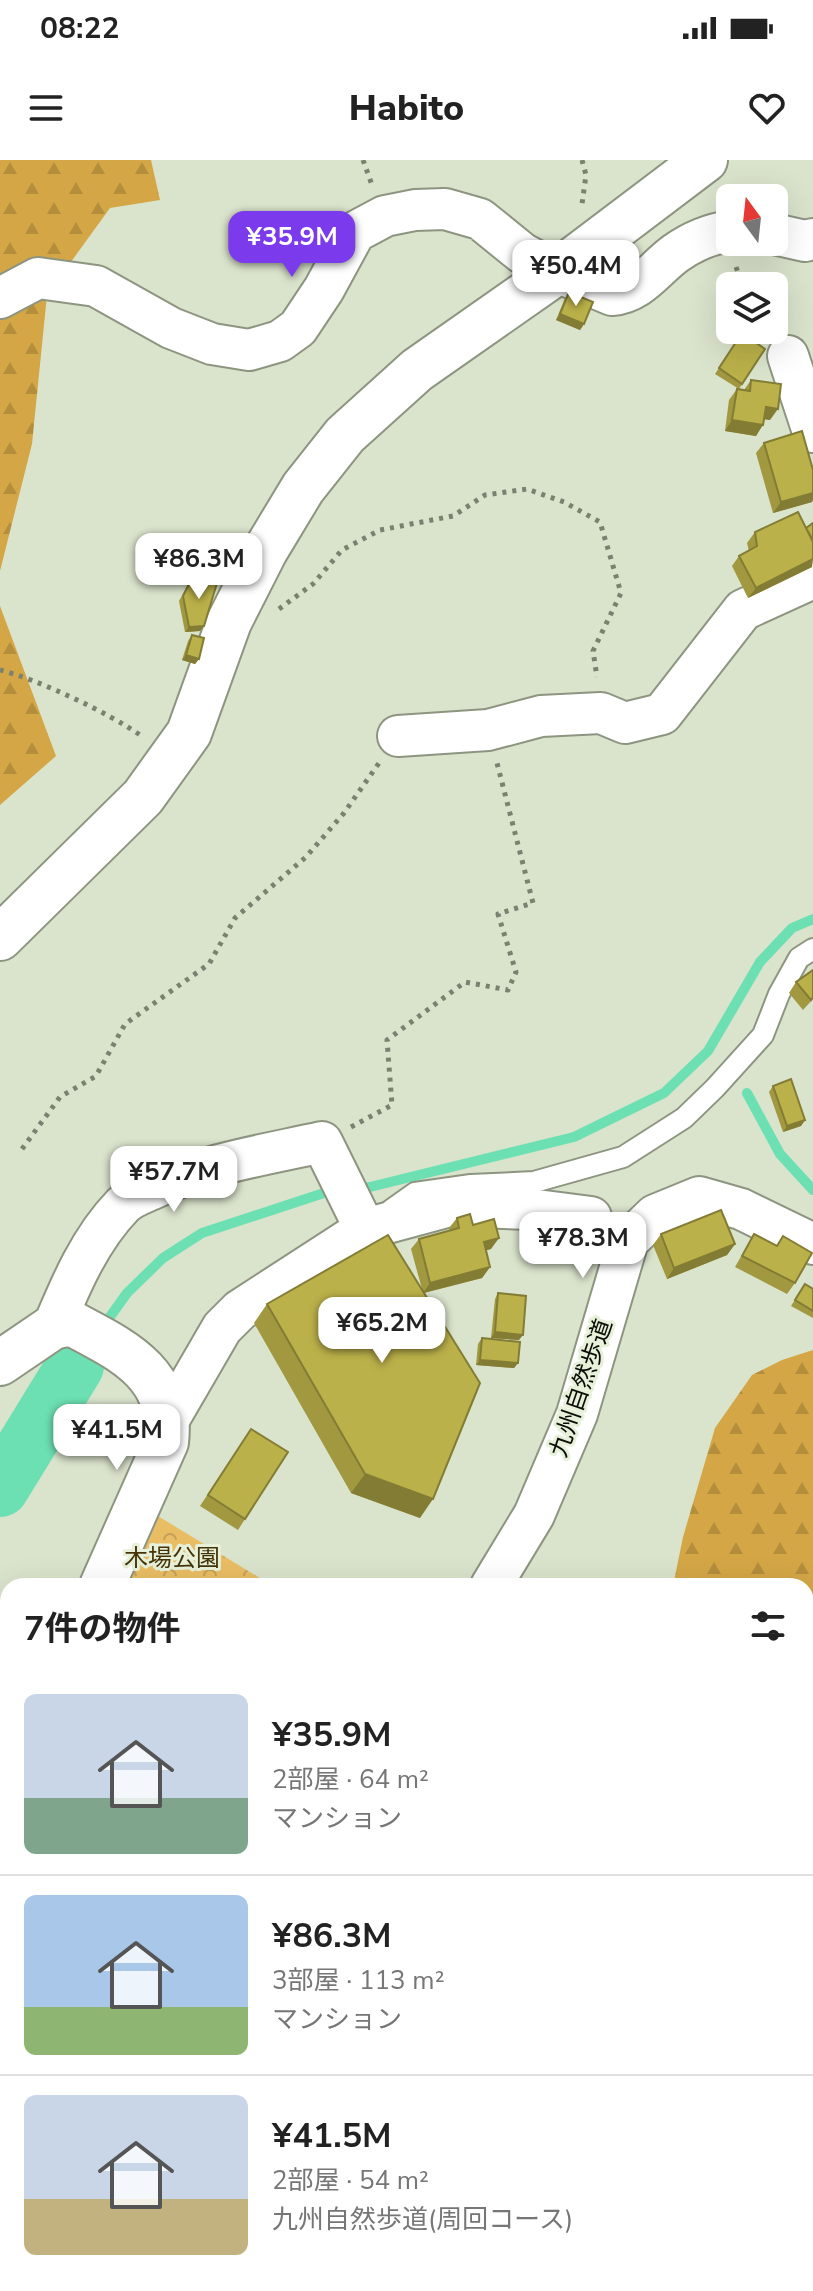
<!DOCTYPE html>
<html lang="ja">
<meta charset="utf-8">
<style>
body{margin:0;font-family:"Nunito Sans","Noto Sans JP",sans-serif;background:#f2f2f2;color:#222;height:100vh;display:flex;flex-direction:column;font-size:30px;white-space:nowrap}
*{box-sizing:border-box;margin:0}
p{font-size:26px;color:#767676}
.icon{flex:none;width:44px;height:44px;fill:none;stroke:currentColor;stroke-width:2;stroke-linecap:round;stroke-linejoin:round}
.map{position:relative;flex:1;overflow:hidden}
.details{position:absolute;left:0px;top:1418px;width:814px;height:714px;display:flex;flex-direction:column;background:#fff;border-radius:24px 24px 0 0;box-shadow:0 8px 32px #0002}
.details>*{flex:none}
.needle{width:52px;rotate:345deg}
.fabs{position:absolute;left:716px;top:24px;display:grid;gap:16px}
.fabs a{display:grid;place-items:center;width:72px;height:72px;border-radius:12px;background:#fff;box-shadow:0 8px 32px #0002;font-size:40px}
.price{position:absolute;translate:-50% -68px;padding:0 18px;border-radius:16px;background:#fff;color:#222;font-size:26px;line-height:52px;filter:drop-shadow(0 2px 4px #0008)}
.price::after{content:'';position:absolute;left:50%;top:48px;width:24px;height:18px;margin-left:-12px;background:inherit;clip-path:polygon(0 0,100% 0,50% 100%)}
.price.active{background:#7c3aed;color:#fff}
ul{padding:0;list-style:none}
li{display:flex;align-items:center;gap:24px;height:200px;padding:0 24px}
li+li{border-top:2px solid #e0e0e0}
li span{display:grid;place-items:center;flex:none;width:224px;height:160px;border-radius:12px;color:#555}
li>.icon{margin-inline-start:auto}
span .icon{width:96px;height:96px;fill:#fffc;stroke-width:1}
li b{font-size:34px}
h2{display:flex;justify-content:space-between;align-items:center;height:96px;padding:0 24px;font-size:34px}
.status{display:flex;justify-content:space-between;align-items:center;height:56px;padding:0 40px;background:#fff;direction:ltr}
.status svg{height:22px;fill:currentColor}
header{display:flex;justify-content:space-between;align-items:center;height:104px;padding:0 24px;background:#fff;font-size:36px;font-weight:800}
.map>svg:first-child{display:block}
.forest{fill:url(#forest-firs)}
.park{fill:url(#park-crowns)}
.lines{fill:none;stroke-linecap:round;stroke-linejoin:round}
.stream{stroke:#6ce0b3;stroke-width:10}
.river{stroke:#6ce0b3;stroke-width:58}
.service-casing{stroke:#8d9580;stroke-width:24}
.minor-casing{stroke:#8d9580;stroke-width:44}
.tertiary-casing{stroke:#8d9580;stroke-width:48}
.path{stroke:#7b8171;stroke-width:5;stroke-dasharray:4 6;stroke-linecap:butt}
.service{stroke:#fff;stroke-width:20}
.minor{stroke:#fff;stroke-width:40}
.tertiary{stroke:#fff;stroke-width:44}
.wall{fill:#a19840}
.shaded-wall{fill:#837c34}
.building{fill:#bbb14a;stroke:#837c34;stroke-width:2}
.labels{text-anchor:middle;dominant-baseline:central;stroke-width:6;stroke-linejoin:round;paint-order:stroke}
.street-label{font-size:24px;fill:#0b0e06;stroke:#e7f0d9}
.park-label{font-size:24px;fill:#453308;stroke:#e7f0d9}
</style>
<div class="status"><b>08:22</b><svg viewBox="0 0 49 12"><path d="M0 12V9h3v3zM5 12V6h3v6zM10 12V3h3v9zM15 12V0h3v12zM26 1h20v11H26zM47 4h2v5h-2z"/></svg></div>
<header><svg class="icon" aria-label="menu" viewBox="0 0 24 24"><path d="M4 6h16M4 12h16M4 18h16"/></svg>Habito<svg class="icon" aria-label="heart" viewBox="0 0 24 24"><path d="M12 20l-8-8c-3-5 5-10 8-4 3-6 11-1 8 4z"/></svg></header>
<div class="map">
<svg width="813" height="2131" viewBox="0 0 813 2131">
<defs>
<pattern id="forest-firs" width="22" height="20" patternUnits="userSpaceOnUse" patternTransform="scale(2)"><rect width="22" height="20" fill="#d4a646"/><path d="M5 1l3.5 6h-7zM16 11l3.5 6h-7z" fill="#b58e3c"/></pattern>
<pattern id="park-crowns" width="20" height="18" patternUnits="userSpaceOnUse" patternTransform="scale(2)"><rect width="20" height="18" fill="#e9bd64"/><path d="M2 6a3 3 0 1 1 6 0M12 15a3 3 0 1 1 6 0" fill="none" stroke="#c6a155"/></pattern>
</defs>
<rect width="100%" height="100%" fill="#dae3cc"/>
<path class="forest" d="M0 0H151L160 40 110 48 47 135 32 284 0 411Z
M0 446 56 596 0 645Z
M813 1190V2131H540L503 2124H806V1426H673L683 1377 715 1268 752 1215 782 1200Z"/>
<path class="park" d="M158 1356 273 1426H124Z"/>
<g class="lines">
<path class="stream" d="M747 933 780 994 813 1030
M356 1028 370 1027 574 977 664 933 708 891 760 802 792 768 813 759
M102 1168 127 1133 163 1098 202 1073 336 1029
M75 1206 91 1184"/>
<path class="river" d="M0 1328 75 1206"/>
<defs>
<path id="service" d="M391 1050 415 1033 471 1025 534 1022 623 997 684 958 715 928 763 875 779 834 799 798 813 789"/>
<path id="minor" d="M774 74 805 81 813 79
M0 138 38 118 96 126 171 168 212 184 249 190 280 181 298 168 324 129 355 72 385 56 415 50 445 49 480 59 522 93 557 112 612 135C640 133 655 108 676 93 693 81 710 74 730 71
M788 196 813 272
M398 576 488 570 541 556 601 553 625 563 662 554 743 450 813 418
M53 1167C71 1124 90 1079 123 1045 130 1038 141 1034 150 1030 203 1004 264 995 322 982L365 1069
M168 1261 222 1168 240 1150 365 1069 450 1046 529 1049 591 1057
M491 1426 534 1355 577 1254 628 1081 655 1055 699 1037 741 1049 813 1084
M0 1783 8 1781
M185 2124 190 2131"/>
<path id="tertiary" d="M0 778 143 637 189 573 229 462 265 391 303 328 345 275 417 210 557 112 705 0
M0 1203 53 1167 71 1163C122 1190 174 1213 166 1282L102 1426
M0 1635 8 1619"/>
</defs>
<use href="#service" class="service-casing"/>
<use href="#minor" class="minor-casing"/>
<use href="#tertiary" class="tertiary-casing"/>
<path class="path" d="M363 0 372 25
M582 0 586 15 582 44
M736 107 743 126
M279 449 313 424 342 390 380 370 453 356 485 335 527 329 564 342 600 362 621 433 593 491 597 517
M0 510C37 519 109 553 140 575
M351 967 392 945 387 880 465 822 508 830 516 812 498 754 533 743 497 603
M22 989 60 937 96 916 125 864 209 804 235 758 306 697 344 653 379 603
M0 1533 8 1535
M0 1987 8 1996
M139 2124 147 2131
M651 2124 654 2131"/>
<use href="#service" class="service"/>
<use href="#minor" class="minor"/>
<use href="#tertiary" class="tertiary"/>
</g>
<path class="wall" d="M569 132 584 164 580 170 556 160 565 138Z
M742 173 765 189 739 229 715 214Z
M751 220 770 260 764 259 756 276 725 271 729 240 737 229 744 230Z
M764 283 812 342 773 353 756 293Z
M813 363 812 407 748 438 732 406 739 396 749 391 747 383 755 372 806 368Z
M193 416 204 466 200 471 185 472 179 441Z
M192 475 199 499 195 504 182 500 188 481Z
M796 822 813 839 803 850 789 833Z
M773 926 805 960 801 966 783 972 769 932Z
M457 1058 473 1065 491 1089 486 1090 490 1107 482 1118 424 1133 420 1358 351 1333 254 1163 267 1144 422 1129 411 1089 419 1079 450 1071 449 1068Z
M661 1074 735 1084 727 1095 667 1119 653 1085Z
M754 1074 776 1086 783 1076 795 1123 787 1134 735 1107Z
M805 1124 813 1129V1158L791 1146Z
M498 1133 519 1180 491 1178 495 1139Z
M482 1178 518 1203 514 1208 476 1205 478 1184Z
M251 1269 245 1359 238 1370 200 1346Z"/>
<path class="shaded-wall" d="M560 154 584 164 580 170 556 160Z
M766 247 778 249 770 260 758 258Z
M732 260 763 265 756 276 725 271Z
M813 333V340L812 342 773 353 781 342Z
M813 399 812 407 748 438 756 428Z
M204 466 200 471 185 472 189 467Z
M186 495 199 499 195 504 182 500Z
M805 960 801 966 783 972 787 966Z
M499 1078 491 1089 476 1093 484 1082Z
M735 1084 727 1095 667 1119 674 1108Z
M490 1107 482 1118 423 1133 430 1123Z
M495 1172 523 1175 519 1180 491 1178Z
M480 1200 518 1203 514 1208 476 1205Z
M365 1314 433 1339 420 1358 351 1333Z
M8 1825V1834L0 1836V1826Z"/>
<path class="building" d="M569 132 593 142 584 164 560 154Z
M742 173 765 189 742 224 719 208Z
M751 220 781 224 778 249 766 247 763 265 732 260 737 229 750 231Z
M802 271 813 310V333L781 342 764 283Z
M798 352 813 382V399L756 428 739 396 757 386 755 372Z
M813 363V380L806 368Z
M193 416 217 423 204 466 189 467 183 436Z
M192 475 204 478 199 499 186 495Z
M813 810V837L811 840 796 822Z
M791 919 805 960 787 966 773 926Z
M721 1050 735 1084 674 1108 661 1074Z
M470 1054 473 1065 494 1059 499 1078 484 1082 490 1107 430 1123 419 1079 459 1068 457 1058Z
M754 1074 777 1086 783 1076 812 1093 795 1123 742 1096Z
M388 1075 480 1223 433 1339 365 1314 267 1144Z
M805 1124 813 1129V1151L795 1140Z
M498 1133 526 1136 523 1175 495 1172Z
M482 1178 520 1182 518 1203 480 1200Z
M251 1269 288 1292 245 1359 208 1335Z
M8 1787V1825L0 1826V1789Z"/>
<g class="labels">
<g class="street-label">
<text transform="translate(581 1228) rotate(-71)">九州自然歩道</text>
</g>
<g class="park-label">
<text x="172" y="1398">木場公園</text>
</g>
</g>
</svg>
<div class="fabs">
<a><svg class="needle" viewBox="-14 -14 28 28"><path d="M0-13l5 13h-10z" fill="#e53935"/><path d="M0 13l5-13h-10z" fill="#767676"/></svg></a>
<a><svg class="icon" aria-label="layers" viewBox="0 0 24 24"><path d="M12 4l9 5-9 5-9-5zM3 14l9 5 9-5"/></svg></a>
</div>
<b class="price active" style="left:292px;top:119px">¥35.9M</b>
<b class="price" style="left:576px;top:148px">¥50.4M</b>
<b class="price" style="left:199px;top:441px">¥86.3M</b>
<b class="price" style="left:174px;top:1054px">¥57.7M</b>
<b class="price" style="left:583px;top:1120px">¥78.3M</b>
<b class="price" style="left:382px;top:1205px">¥65.2M</b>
<b class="price" style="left:117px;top:1312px">¥41.5M</b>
<section class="details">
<h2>7件の物件<svg class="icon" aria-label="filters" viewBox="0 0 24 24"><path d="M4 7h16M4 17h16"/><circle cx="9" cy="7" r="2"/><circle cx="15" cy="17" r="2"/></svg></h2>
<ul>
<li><span style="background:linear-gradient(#c9d6e8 65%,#7fa58c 0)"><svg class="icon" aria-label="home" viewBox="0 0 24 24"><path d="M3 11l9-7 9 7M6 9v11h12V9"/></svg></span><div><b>¥35.9M</b><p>2部屋 · 64 m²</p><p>マンション</p></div></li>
<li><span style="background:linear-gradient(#a9c7e8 70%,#8fb573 0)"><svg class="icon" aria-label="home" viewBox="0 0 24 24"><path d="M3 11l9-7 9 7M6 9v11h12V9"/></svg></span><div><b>¥86.3M</b><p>3部屋 · 113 m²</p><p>マンション</p></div></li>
<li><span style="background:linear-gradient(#c9d6e8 65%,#c2b280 0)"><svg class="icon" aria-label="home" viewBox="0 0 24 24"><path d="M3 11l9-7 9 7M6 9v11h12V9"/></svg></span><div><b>¥41.5M</b><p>2部屋 · 54 m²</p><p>九州自然歩道(周回コース)</p></div></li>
</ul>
</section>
</div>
